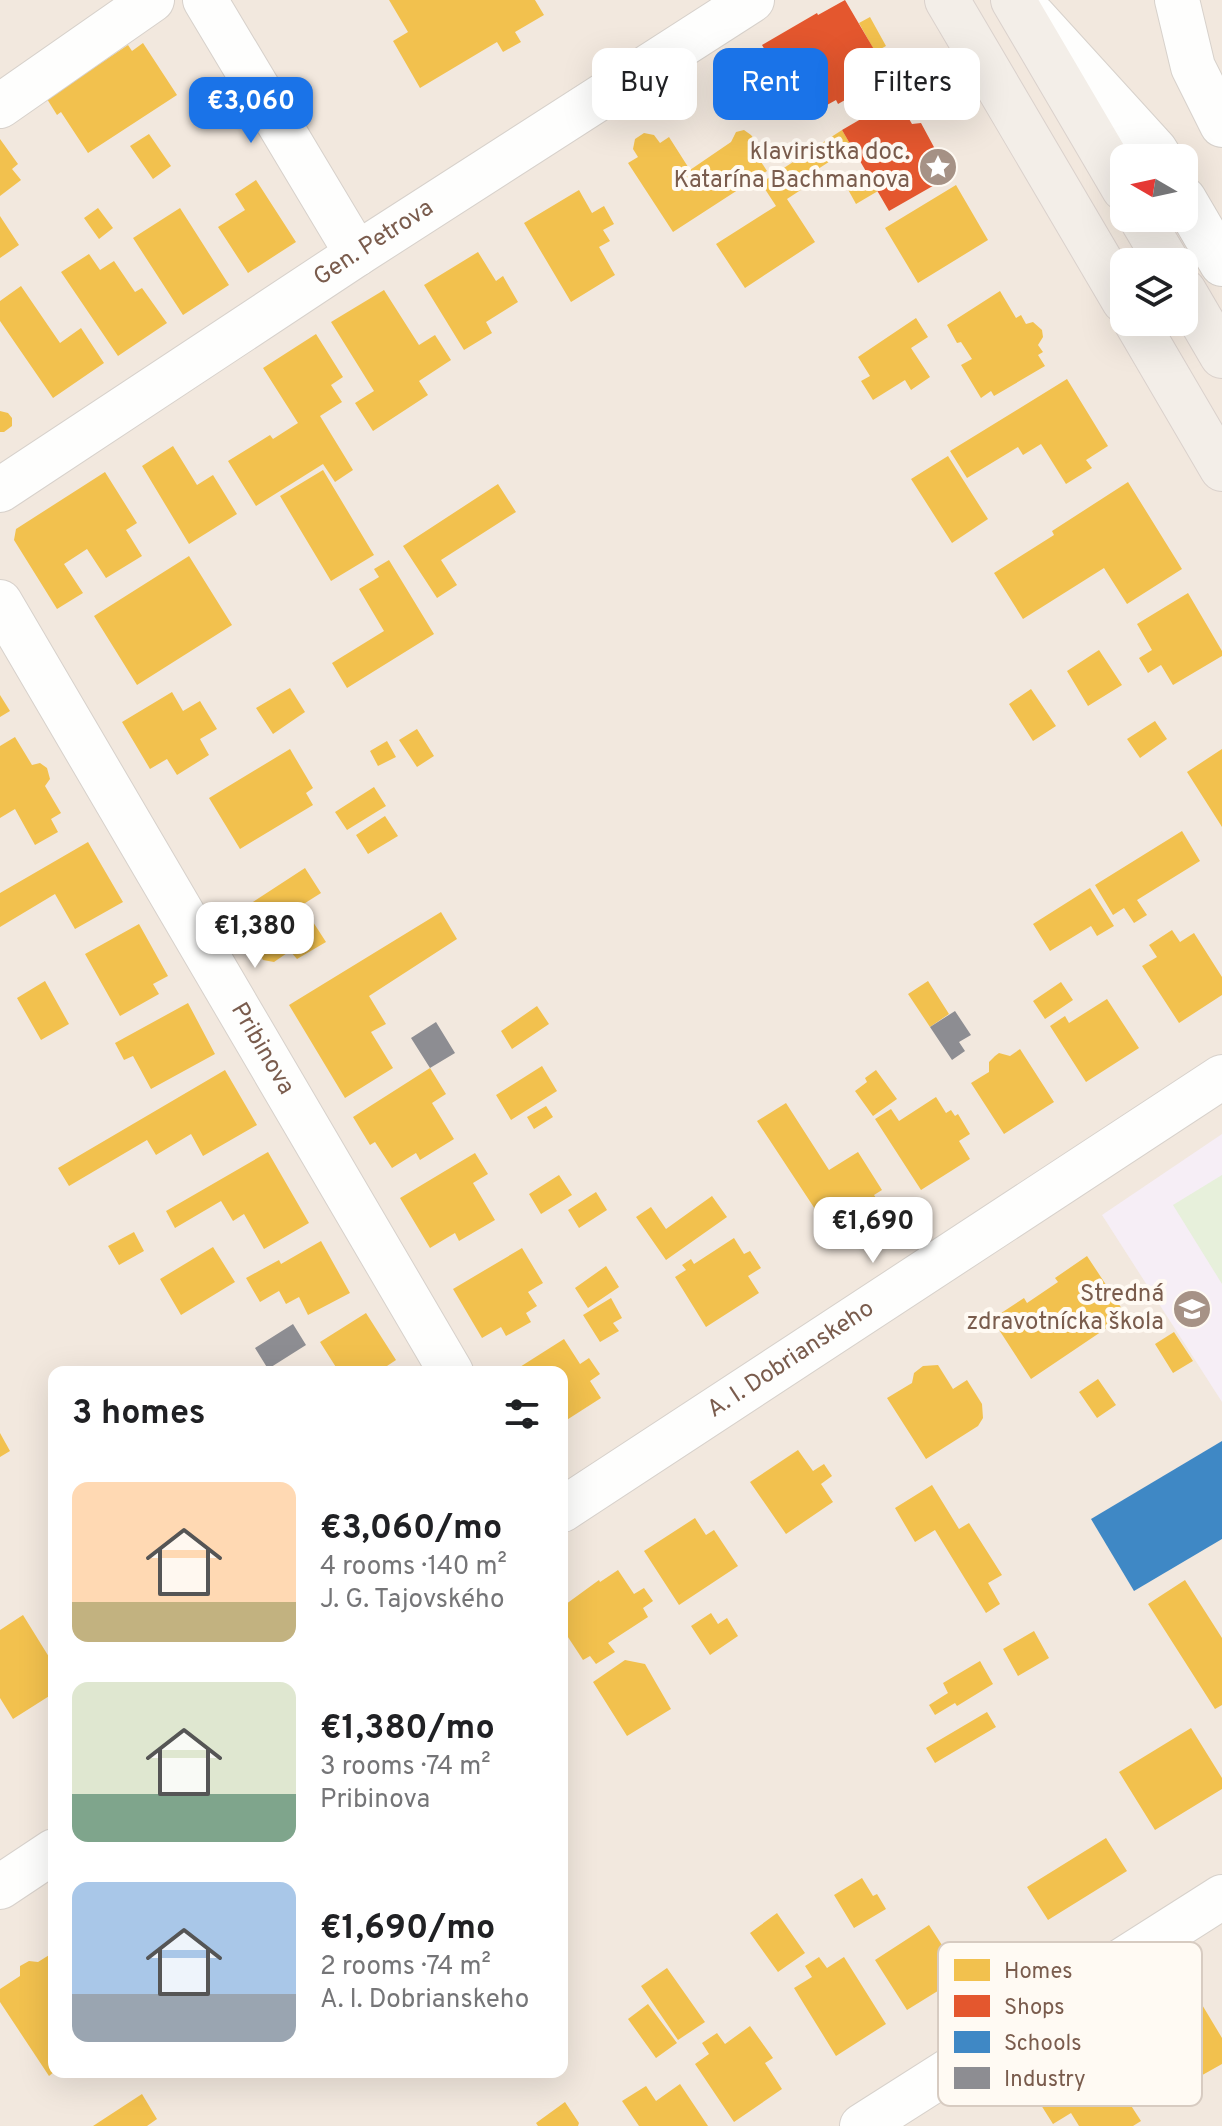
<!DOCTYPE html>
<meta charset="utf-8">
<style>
body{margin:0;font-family:Overpass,sans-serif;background:#f6f6f6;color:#202124;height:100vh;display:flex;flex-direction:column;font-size:30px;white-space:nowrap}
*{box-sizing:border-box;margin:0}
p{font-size:26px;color:#757577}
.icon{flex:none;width:44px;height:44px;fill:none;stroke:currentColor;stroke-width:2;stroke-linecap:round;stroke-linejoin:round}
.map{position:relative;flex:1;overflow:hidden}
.side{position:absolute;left:48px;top:1366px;width:520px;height:712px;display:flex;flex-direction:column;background:#fff;border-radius:16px;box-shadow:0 8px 32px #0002}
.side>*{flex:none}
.top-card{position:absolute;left:592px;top:48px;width:510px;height:72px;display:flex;gap:16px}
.needle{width:52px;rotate:279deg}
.controls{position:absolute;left:1110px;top:144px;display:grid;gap:16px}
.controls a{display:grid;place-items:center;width:88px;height:88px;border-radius:16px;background:#fff;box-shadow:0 8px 32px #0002;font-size:40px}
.price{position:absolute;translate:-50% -68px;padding:0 18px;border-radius:16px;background:#fff;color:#222;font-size:26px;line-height:52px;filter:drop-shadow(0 2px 4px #0008)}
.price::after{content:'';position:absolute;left:50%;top:48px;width:24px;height:18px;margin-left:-12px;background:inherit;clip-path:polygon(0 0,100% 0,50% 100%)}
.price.active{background:#1a73e8;color:#fff}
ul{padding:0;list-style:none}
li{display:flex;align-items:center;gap:24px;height:200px;padding:0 24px}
li span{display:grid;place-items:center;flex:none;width:224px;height:160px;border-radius:16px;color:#555}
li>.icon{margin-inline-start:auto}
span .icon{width:96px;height:96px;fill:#fffc;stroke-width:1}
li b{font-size:34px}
h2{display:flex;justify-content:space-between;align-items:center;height:96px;padding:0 24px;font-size:34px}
.tag{padding:0 28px;border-radius:16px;background:#fff;box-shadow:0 8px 32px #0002;font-size:28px;line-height:72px}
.tag.active{background:#1a73e8;color:#fff}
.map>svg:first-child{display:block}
.residential{fill:#f2e8de;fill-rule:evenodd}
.education{fill:#f6eef6}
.green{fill:#e7f0db}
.homes{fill:#f2c14e}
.shops{fill:#e4572e}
.schools{fill:#3f88c5}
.industry{fill:#8d8d92}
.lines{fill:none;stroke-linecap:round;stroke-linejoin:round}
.minor-casing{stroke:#d7d1cb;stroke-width:46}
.major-casing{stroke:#dad1cc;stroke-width:46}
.minor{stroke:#fefefd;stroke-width:44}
.major{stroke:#f3eee8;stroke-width:44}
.labels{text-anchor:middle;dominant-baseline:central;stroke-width:8;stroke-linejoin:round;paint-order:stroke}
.poi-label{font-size:24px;fill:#7a5c4d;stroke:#fffaf3;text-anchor:end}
.street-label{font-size:24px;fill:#7a5c4d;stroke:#fffaf3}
.key{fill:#fffaf3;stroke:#d7cbc1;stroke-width:2}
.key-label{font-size:22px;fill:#7a5c4d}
</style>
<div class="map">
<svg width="1222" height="2126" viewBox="0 0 1222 2126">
<rect width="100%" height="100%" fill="#f9f5f0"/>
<path class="residential" d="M0 0H1222V2126H0ZM1124 158H1184V218H1124ZM1124 262H1184V322H1124ZM54 1372H562V2072H54Z"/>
<path class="education" d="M1222 1134V1402L1102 1215Z"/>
<path class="green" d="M1222 1175V1284L1173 1205Z"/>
<path class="homes" d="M389 0H535L544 15 515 32 521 42 503 52 497 42 420 88 393 41 408 32Z
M870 17 886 46 875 52 859 23Z
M143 43 177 95 88 153 61 112 57 115 47 99 128 45 132 51Z
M744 130 751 135 754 139 752 148 767 171 673 232 628 163 638 157 633 149 635 139 644 133 654 135 660 143 669 137 690 170 731 142 736 132Z
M842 130 852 147 818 169 822 176 787 199 815 242 745 288 716 244 776 206 761 183Z
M149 134 171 166 153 179 130 146Z
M0 139 18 164 12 169 21 180 0 196Z
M866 171 878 191 856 204 845 184Z
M256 180 296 242 248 273 218 227 245 210 235 194Z
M956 185 988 240 918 283 885 228Z
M579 190 592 213 604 206 614 224 603 230 610 241 599 247 615 275 571 302 524 223Z
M98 208 113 228 99 239 84 218Z
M180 208 229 285 183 315 133 238Z
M0 216 19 245 0 258Z
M478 252 496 281 503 276 518 302 486 322 492 333 464 350 424 285Z
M89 254 100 270 114 261 135 292 142 288 167 323 118 356 61 272Z
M21 286 60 343 81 328 104 363 53 398 0 321V301Z
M384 290 419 345 435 335 451 360 419 381 428 395 373 431 355 403 374 391 331 322Z
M1000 291 1016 318 1021 315 1026 324 1033 322 1042 330 1043 337 1038 345 1043 352 1038 355 1045 366 994 396 991 391 981 398 961 365 972 359 961 342 957 343 947 325Z
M916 318 928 337 911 348 930 377 911 390 905 380 873 400 861 381 870 376 858 357Z
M316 334 343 377 331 385 342 402 320 416 353 470 335 482 323 464 256 506 228 461 270 435 273 439 298 423 263 368Z
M1067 379 1108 446 1086 460 1092 468 1066 484 1041 444 1023 455 1018 447 967 478 950 451Z
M0 411 8 413 12 418V426L4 432H0Z
M173 446 197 485 213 475 237 514 189 544 142 466Z
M948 456 988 519 952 543 911 479Z
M323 470 374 555 331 581 280 496Z
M105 472 137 523 126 530 142 556 106 578 87 549 64 564 83 593 57 609 14 540 16 529Z
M1128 482 1182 569 1127 604 1104 568 1023 619 994 573 1054 535 1052 531Z
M498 484 516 512 441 560 457 585 437 598 403 546Z
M189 556 232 625 137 685 94 616Z
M389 560 434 634 347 688 332 663 384 631 359 589 379 577 374 569Z
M1188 593 1222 651V656L1173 685 1161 665 1148 673 1139 658 1152 650 1137 624Z
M1099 650 1122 685 1088 706 1067 671Z
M290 688 305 712 273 734 256 708Z
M1031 689 1056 726 1033 741 1009 704Z
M172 692 183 711 200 701 217 729 200 739 209 755 177 775 167 759 150 769 122 722Z
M0 695 10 711 0 717Z
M1155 721 1167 739 1140 758 1127 739Z
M417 729 434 756 417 767 399 740Z
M15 737 32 765 40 763 47 768 50 779 45 786 61 813 51 819 58 832 35 845 15 809 0 818V746Z
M387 741 396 757 378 766 370 751Z
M290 749 313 788 306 793 313 805 240 849 209 798Z
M1222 749V827L1187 772Z
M374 787 386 806 347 830 335 812Z
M385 816 398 836 368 854 356 835Z
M1182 831 1200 861 1137 900 1147 915 1134 923 1124 908 1113 915 1095 885Z
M88 842 123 902 75 929 55 894 0 927V893Z
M305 868 321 893 302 905 326 942 297 959 290 951 274 962 263 960 258 951 259 948 236 913Z
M1090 888 1114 926 1097 936 1091 926 1050 951 1033 924Z
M441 912 457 939 369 996 386 1024 371 1032 393 1068 345 1098 289 1005Z
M139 924 168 976 153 984 159 994 120 1016 85 954Z
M1172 930 1180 942 1194 933 1222 977V995L1179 1023 1142 966 1157 957 1149 945Z
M45 981 69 1024 41 1040 17 998Z
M928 981 949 1014 930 1027 908 994Z
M1061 982 1073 1000 1045 1019 1033 1001Z
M1107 999 1139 1048 1086 1082 1050 1026 1065 1016 1069 1023Z
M188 1003 215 1054 151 1089 133 1056 124 1060 115 1043Z
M537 1006 549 1024 512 1049 501 1031Z
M1020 1049 1054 1102 1004 1134 971 1083 989 1072V1062L995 1056 999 1053 1010 1056Z
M542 1066 557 1091 511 1120 496 1095Z
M430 1068 446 1094 432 1103 454 1139 420 1160 416 1153 392 1168 375 1142 370 1145 353 1117Z
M225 1070 257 1125 203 1156 191 1134 156 1155 147 1140 69 1186 58 1168Z
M876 1070 897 1099 873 1116 855 1091 867 1082 865 1078Z
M936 1097 946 1113 951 1110 955 1116 958 1114 970 1134 959 1141 970 1159 921 1190 875 1119 891 1109 899 1121Z
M786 1103 829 1170 858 1152 882 1190 874 1195 886 1213 838 1244 757 1121Z
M546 1106 553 1117 534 1129 527 1117Z
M268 1152 309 1223 264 1249 244 1214 233 1221 221 1201 175 1228 166 1211Z
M475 1153 488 1174 473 1183 495 1220 459 1241 455 1233 430 1248 400 1198Z
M559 1175 572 1195 541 1214 529 1194Z
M596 1192 607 1210 579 1228 568 1210Z
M712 1196 727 1217 666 1260 636 1217 651 1207 666 1229Z
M134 1232 144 1251 119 1265 108 1246Z
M734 1238 744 1254 750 1251 761 1268 748 1276 759 1293 706 1327 675 1277 686 1270 682 1265 691 1259 694 1264Z
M321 1241 350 1293 308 1315 299 1297 286 1304 279 1291 260 1302 246 1278 279 1260 281 1264Z
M213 1247 235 1282 181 1315 160 1279Z
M522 1248 543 1283 528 1292 537 1306 526 1313 531 1322 506 1336 501 1327 482 1338 453 1289Z
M1087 1256 1126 1315 1031 1379 992 1319 1024 1298 1027 1303 1058 1282 1055 1278Z
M606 1266 619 1287 588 1308 575 1288Z
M611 1298 622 1318 613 1323 619 1331 600 1342 583 1315Z
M366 1313 396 1360 378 1372H339L320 1342Z
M1174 1332 1193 1361 1173 1373 1155 1344Z
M564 1339 580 1364 589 1358 600 1374 590 1381 601 1398 562 1423V1372H512Z
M938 1365 953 1389 967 1380 982 1404 983 1418 978 1426 926 1459 887 1398 912 1383 914 1373 923 1366Z
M1098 1379 1116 1405 1097 1418 1079 1392Z
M0 1433 10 1451 0 1457Z
M798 1450 813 1471 824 1464 832 1476 821 1484 833 1502 786 1534 750 1482Z
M932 1485 959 1529 969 1523 1002 1575 988 1583 1000 1604 986 1613 935 1530 915 1542 895 1508Z
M695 1518 706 1535 714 1530 738 1566 679 1605 644 1551Z
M618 1570 634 1594 644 1588 653 1601 643 1608 648 1617 608 1643 615 1652 596 1664 590 1656 583 1660 562 1628V1607L599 1580 600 1582Z
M1185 1580 1222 1638V1705L1215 1709 1148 1604Z
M711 1613 718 1624 727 1618 738 1636 710 1655 691 1626Z
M23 1615 54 1665V1693L13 1719 0 1698V1630Z
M1034 1631 1049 1658 1018 1676 1003 1649Z
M625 1660 645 1664 671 1709 627 1736 593 1682Z
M980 1661 993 1684 957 1706 955 1703 935 1715 929 1705 948 1693 943 1683Z
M987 1712 996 1727 935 1763 926 1748Z
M1191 1728 1222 1778V1789L1155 1830 1119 1772Z
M1106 1838 1127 1871 1048 1920 1027 1887Z
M862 1878 873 1896 877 1894 886 1909 854 1928 834 1895Z
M777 1913 805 1953 778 1972 750 1933Z
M929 1925 962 1976 907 2010 875 1960Z
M54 1952V2072L49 2076 0 2002V1989L20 1976V1966L29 1961 38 1962Z
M819 1957 827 1968 844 1957 886 2024 836 2056 794 1988 812 1977 805 1966Z
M667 1968 705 2022 678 2040 641 1986Z
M1195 1993 1222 2038V2064L1181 2087 1144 2022Z
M648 2004 677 2043 656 2058 628 2019Z
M750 2026 773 2058 765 2063 782 2089 734 2122 695 2064 709 2054 702 2043 717 2033 725 2044Z
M1072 2044 1081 2059 1095 2050 1141 2121 1133 2126H1079L1071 2113 1053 2124 1022 2075 1047 2059 1054 2049Z
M680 2084 708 2126H639L622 2101 646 2086 656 2101Z
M142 2094 157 2119 147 2126H93Z
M565 2102 579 2123 578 2126H538L536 2123Z"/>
<path class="shops" d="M845 0 889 75 838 104 836 100 827 105 816 86 793 99 762 45 817 13 818 15Z
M897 98 912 124 921 123 935 149 932 156 945 179 889 211 842 130Z"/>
<path class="schools" d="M1222 1441V1539L1134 1591 1091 1519Z"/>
<path class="industry" d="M955 1011 971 1035 959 1042 965 1051 952 1060 930 1027Z
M436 1022 455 1053 430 1068 411 1038Z
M293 1324 306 1345 268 1369 255 1348Z"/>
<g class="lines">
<defs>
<g id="minor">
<path d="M205 0 357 254"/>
<path d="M1177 0 1193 67 1222 125"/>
<path d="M1034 17 1155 150 1160 158"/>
<path d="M0 106 152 0"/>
<path d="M1184 199 1222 264"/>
<path id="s1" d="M0 490 357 254 752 0"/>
<path id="s2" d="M0 602 451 1372"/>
<path id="s3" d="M562 1510 1222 1077"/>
<path d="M0 1887 54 1851"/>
<path d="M862 2126 1222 1897"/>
</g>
<path id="major" d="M947 0 1124 301
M1013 0 1124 189
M1141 218 1167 262
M1184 291 1222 356
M1136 322 1222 469"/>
</defs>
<use href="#minor" class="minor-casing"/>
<use href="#major" class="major-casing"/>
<use href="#minor" class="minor"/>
<use href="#major" class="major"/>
</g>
<defs>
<symbol id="sight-disc" viewBox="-11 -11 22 22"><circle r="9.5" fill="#a69286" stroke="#fffaf3"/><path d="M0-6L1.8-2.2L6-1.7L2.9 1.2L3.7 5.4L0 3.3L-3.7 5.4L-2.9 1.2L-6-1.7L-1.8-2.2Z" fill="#fff"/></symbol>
<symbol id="school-disc" viewBox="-11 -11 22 22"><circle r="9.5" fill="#a69286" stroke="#fffaf3"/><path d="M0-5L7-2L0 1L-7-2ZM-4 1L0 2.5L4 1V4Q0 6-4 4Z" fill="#fff"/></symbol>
</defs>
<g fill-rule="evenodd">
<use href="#sight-disc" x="916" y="145" width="44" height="44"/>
<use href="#school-disc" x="1170" y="1287" width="44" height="44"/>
</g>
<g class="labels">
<g class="poi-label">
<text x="910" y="153">klaviristka doc.<tspan x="910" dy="28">Katarína Bachmanova</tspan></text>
<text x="1164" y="1295">Stredná<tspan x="1164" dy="28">zdravotnícka škola</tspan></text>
</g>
<g class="street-label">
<text stroke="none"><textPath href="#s1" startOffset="448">Gen. Petrova</textPath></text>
<text stroke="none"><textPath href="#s2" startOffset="518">Pribinova</textPath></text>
<text stroke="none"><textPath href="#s3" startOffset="274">A. I. Dobrianskeho</textPath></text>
</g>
</g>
<rect x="938" y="1942" width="264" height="164" rx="12" class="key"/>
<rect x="954" y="1959" width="36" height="22" fill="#f2c14e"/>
<rect x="954" y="1995" width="36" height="22" fill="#e4572e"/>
<rect x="954" y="2031" width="36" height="22" fill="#3f88c5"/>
<rect x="954" y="2067" width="36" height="22" fill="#8d8d92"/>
<g class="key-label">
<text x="1004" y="1978">Homes</text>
<text x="1004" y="2014">Shops</text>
<text x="1004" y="2050">Schools</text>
<text x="1004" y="2086">Industry</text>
</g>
</svg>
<div class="controls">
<a><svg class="needle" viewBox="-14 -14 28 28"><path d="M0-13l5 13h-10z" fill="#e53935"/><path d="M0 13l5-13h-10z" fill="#757577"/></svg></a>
<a><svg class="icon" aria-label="layers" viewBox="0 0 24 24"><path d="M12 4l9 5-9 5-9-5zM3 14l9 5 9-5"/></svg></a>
</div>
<b class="price active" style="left:251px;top:145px">€3,060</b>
<b class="price" style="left:255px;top:970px">€1,380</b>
<b class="price" style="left:873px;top:1265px">€1,690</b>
<div class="top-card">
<a class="tag">Buy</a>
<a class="tag active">Rent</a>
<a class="tag">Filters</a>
</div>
<section class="side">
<h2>3 homes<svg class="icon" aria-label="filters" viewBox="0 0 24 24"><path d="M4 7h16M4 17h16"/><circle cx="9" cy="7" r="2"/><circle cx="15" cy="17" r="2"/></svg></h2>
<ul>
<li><span style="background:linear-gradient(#ffd9b3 75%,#c2b280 0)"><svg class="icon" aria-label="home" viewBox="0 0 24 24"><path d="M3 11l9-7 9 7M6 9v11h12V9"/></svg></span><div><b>€3,060/mo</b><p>4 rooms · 140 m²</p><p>J. G. Tajovského</p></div></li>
<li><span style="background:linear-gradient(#dfe7d0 70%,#7fa58c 0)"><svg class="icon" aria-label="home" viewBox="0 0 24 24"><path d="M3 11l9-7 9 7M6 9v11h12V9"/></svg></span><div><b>€1,380/mo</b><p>3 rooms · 74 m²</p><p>Pribinova</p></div></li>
<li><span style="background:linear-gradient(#a9c7e8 70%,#9aa5b1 0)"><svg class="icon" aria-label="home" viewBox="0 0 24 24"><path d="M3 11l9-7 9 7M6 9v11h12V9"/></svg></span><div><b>€1,690/mo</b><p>2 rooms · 74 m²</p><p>A. I. Dobrianskeho</p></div></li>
</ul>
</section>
</div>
